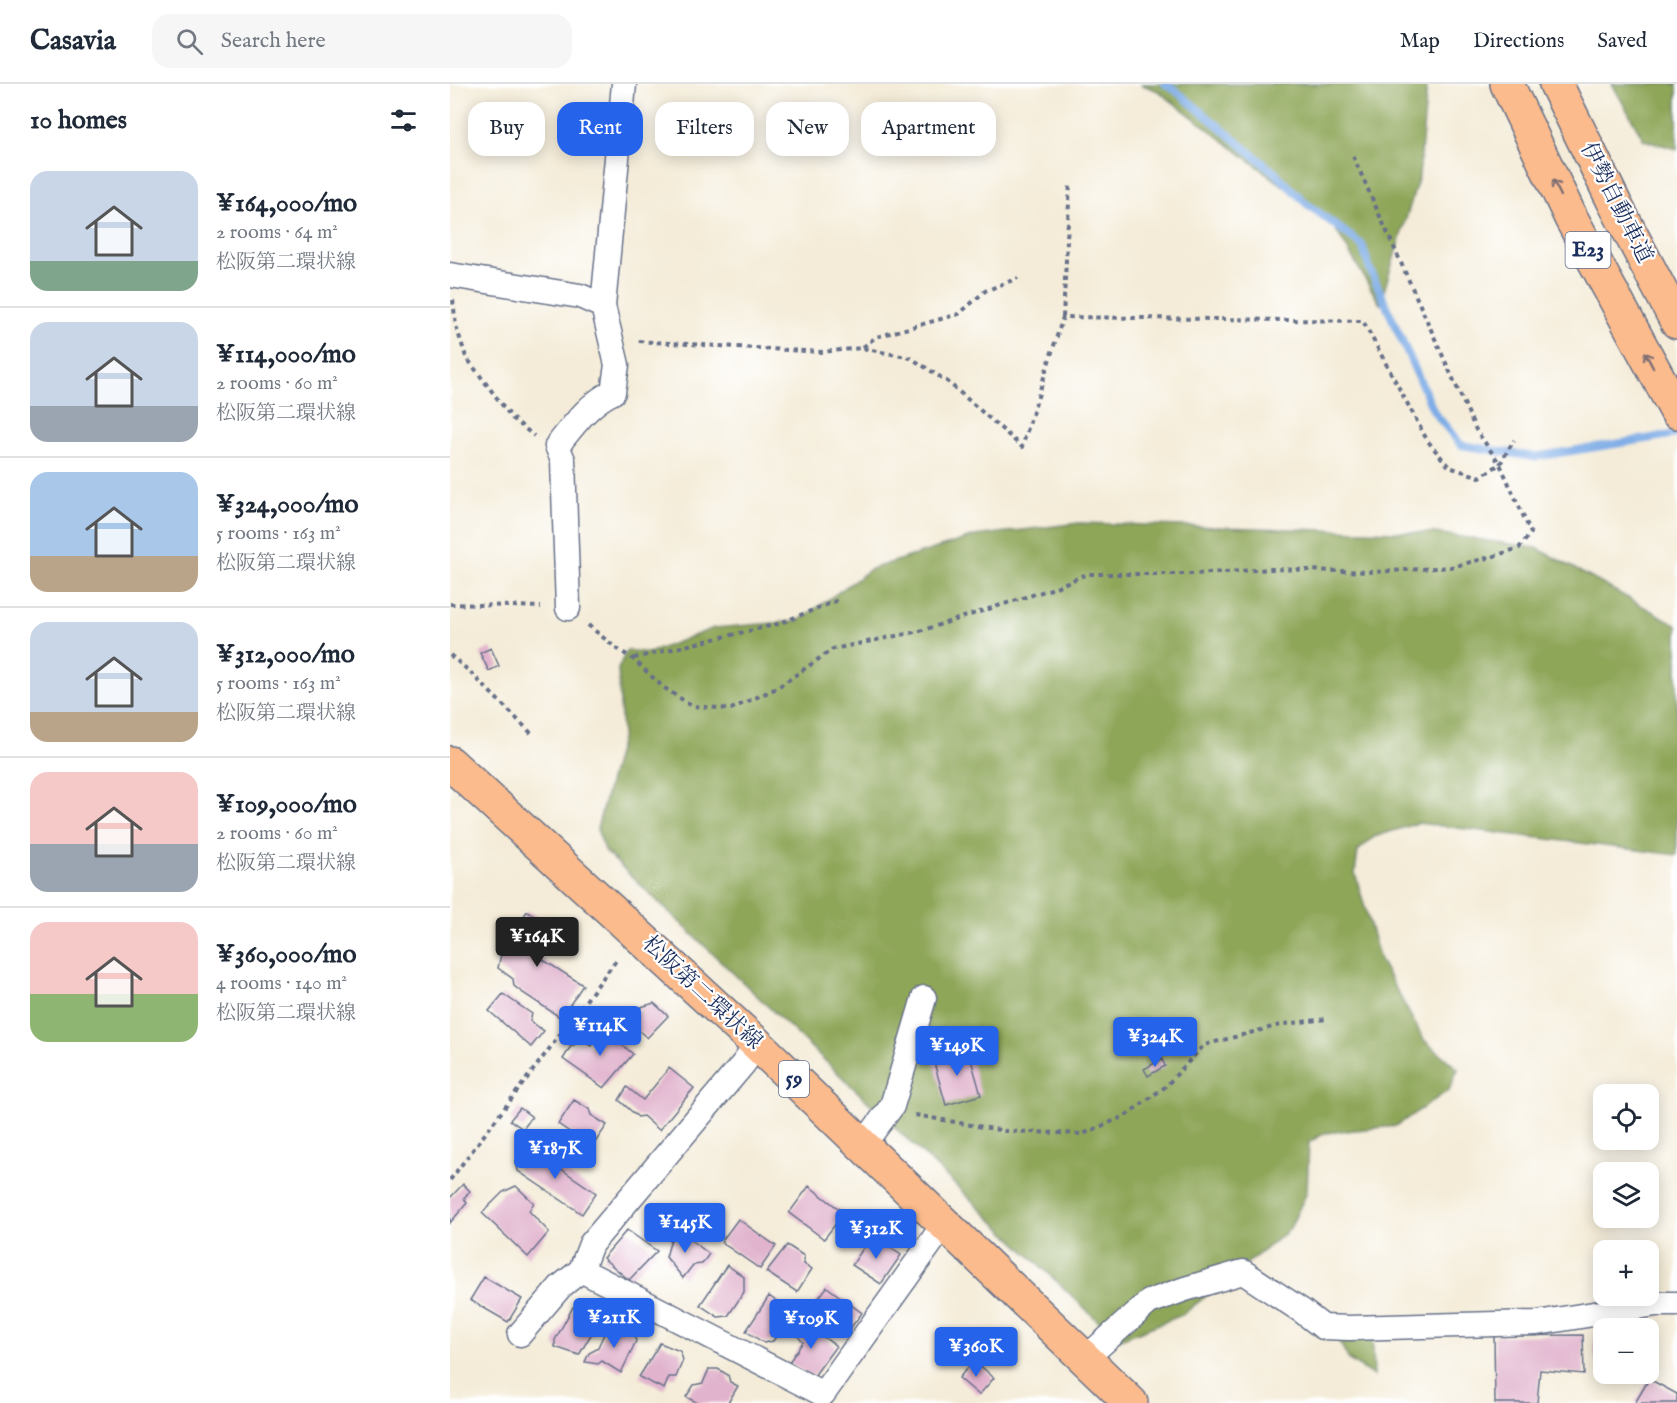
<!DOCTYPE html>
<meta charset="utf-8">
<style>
body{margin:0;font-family:"IM FELL English","Noto Serif JP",serif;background:#f6f6f7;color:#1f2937;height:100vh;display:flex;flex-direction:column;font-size:22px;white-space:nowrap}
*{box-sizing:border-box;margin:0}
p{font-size:20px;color:#747a83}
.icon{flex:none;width:33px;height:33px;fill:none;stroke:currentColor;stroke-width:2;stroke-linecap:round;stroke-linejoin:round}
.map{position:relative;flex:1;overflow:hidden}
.drawer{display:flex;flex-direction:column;background:#fff;width:450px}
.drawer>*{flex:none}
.hud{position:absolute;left:18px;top:18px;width:570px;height:54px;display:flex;gap:12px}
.fabs{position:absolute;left:1143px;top:1000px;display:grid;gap:12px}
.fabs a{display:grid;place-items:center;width:66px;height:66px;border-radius:12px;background:#fff;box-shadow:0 3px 15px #0003;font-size:30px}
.price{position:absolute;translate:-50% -51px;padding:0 14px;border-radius:6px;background:#2563eb;color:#fff;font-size:20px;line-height:39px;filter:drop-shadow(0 2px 3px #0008)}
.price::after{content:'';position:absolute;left:50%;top:36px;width:18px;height:14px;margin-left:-9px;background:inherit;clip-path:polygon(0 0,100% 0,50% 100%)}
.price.selected{background:#222;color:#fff}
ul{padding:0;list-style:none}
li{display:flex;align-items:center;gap:18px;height:150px;padding:0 30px}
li+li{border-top:2px solid #e0e1e3}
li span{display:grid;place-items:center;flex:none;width:168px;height:120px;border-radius:18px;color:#555}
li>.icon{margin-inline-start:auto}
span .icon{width:72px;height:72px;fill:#fffc;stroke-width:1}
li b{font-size:26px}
h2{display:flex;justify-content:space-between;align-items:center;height:72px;padding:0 30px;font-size:26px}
.chip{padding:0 21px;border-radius:18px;background:#fff;box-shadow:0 3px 15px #0003;font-size:21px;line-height:54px}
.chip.selected{background:#2563eb;color:#fff}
header{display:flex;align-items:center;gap:36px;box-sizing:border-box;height:84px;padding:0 30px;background:#fff;border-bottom:2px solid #e0e1e3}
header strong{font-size:28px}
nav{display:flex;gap:33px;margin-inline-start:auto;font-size:21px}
.search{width:420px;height:54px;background:#f6f6f7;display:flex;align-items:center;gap:15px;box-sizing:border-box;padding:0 21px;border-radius:18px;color:#747a83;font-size:22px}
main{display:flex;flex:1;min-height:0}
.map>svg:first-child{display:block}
.forest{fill:#8ea658;stroke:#546a5b;stroke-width:1.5}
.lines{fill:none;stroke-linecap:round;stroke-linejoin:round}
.stream{stroke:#7cabe6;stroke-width:8}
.building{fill:#e1b3cd}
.street-casing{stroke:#677189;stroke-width:27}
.primary-casing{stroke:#677189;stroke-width:36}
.highway-casing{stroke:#677189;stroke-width:36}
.path{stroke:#677189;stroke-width:4;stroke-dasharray:4.5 4.5;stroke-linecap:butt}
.street{stroke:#fff;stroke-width:24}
.primary{stroke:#fbbb8c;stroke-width:33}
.highway{stroke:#fbbb8c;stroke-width:33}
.oneway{stroke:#806e73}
.labels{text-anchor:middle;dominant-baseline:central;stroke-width:4.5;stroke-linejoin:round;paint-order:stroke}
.shield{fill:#fff;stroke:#5f6d8e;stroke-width:1.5}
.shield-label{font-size:21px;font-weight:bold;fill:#1b2f5e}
.street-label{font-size:22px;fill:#1b2f5e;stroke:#fff}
</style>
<header>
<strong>Casavia</strong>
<div class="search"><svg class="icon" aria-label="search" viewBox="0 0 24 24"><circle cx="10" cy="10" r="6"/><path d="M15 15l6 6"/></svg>Search here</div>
<nav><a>Map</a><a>Directions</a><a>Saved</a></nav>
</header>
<main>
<section class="drawer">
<h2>10 homes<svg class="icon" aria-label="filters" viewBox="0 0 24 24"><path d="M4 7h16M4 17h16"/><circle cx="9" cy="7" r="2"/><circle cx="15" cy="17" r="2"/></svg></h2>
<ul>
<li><span style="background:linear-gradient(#c9d6e8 75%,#7fa58c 0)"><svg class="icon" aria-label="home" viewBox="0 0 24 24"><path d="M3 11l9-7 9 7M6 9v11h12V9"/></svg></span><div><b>¥164,000/mo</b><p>2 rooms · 64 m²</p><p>松阪第二環状線</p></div></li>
<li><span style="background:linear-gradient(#c9d6e8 70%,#9aa5b1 0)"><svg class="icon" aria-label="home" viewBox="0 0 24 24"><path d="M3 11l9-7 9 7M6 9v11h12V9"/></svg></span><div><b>¥114,000/mo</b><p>2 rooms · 60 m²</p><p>松阪第二環状線</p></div></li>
<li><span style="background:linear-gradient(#a9c7e8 70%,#b9a48a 0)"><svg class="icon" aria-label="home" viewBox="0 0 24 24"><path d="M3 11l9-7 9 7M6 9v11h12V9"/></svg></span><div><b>¥324,000/mo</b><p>5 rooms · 163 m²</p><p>松阪第二環状線</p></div></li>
<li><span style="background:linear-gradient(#c9d6e8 75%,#b9a48a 0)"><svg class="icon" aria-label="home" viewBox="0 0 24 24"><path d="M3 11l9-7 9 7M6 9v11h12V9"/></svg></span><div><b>¥312,000/mo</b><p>5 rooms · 163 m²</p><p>松阪第二環状線</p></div></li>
<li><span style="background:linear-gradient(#f6c9c9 60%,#9aa5b1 0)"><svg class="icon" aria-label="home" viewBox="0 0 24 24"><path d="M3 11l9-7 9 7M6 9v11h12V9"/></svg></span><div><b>¥109,000/mo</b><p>2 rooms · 60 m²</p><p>松阪第二環状線</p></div></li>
<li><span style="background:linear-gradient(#f6c9c9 60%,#8fb573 0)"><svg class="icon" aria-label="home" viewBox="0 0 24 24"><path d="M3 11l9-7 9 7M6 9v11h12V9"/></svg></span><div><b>¥360,000/mo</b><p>4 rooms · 140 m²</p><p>松阪第二環状線</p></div></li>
</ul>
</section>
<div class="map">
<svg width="1227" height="1319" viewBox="0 0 1227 1319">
<rect width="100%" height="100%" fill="#fff"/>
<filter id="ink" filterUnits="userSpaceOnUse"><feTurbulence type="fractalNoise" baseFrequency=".0167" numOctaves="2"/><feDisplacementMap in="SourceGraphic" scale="12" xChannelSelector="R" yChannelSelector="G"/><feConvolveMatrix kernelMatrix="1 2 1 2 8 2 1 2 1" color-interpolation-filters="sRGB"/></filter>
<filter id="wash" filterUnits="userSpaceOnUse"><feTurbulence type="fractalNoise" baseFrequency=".008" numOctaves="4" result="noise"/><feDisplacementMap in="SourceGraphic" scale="24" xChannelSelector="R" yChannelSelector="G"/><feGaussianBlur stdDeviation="1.35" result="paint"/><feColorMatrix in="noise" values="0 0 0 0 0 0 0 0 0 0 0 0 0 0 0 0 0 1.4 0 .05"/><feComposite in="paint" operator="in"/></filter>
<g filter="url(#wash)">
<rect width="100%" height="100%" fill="#f4ecd8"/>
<path class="forest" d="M690 0H977L969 92 930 220 882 139 708 7Z
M1162 0H1227V65L1194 56Z
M629 439 985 449 1087 464 1227 541V771L968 739 924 753 908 767 905 789 930 876 974 956 1008 985 999 1006 946 1042 875 1049 859 1058 857 1108 839 1146 732 1231 668 1256 155 767 147 745 172 651 168 585 177 566 199 569 264 544 348 537 421 485 525 452Z
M877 1234H922L924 1292 899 1276Z"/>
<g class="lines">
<path class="stream" d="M715 0 725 6 825 89 857 120 912 161 919 183 984 328 1011 361 1084 373 1227 350"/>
</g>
<g id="blocks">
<path class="building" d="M41 564 49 582 39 587 30 569Z
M77 827 99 840 89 855 93 860 87 872 133 901 111 934 73 909 64 902 63 895 48 884 51 870Z
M53 910 82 930 80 937 94 947 81 963 39 927Z
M204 919 218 932 197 954 183 941 184 934 191 923Z
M162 944 174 956 170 959 183 970 154 1004 113 975 121 962 132 957 141 962 152 946Z
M518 965 531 1011 496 1021 483 975Z
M712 975 715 982 698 992 694 985Z
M219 984 244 1004 209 1046 193 1032 188 1033 169 1016 177 1003 193 1016Z
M124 1016 139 1025 141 1031 157 1041 142 1063 108 1040Z
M70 1024 82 1033 73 1045 60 1036Z
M72 1066H83L146 1109 132 1130 68 1087 66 1077Z
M13 1100 20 1107 14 1114 17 1119 0 1139V1114Z
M66 1102 84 1119 79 1127 99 1148 78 1173 32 1129 53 1108Z
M359 1102 394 1129 374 1155 339 1129Z
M288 1135 326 1162 310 1185 271 1158Z
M177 1146 207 1167 179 1196 153 1174Z
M228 1146 259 1170 252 1180 243 1181 233 1194 216 1173 221 1155Z
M422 1151 451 1171 431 1200 402 1181Z
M337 1161 354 1172V1180L362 1185 347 1208 316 1188Z
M277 1181 294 1193V1208L278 1232 268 1233 250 1221Z
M34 1193 72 1215 58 1238 20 1216Z
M377 1203 412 1229 396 1250 361 1224Z
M319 1212 343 1229 323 1257 314 1259 296 1247Z
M142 1218 156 1225 129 1271 105 1263V1256L123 1223 135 1227Z
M349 1236 386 1262 364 1292 355 1289 339 1278 353 1258 343 1247Z
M166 1240 183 1250 186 1257 171 1289 152 1277 148 1280 135 1278 139 1269 147 1265 155 1248 161 1249Z
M1133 1251 1134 1290 1090 1286 1087 1319H1045L1044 1252Z
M1144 1253H1154V1277H1145Z
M210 1259 230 1267 233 1276 226 1293H219L214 1305 189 1293Z
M524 1276 544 1294 529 1311 509 1294Z
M259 1285H268L278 1291 280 1298 288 1302 278 1319H248L236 1313 244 1301 253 1299Z
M1199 1295 1227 1310V1319H1185Z"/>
</g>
</g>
<g filter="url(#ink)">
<use href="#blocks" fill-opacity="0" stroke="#677189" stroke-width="1.5"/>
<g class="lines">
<defs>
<path id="street" d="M0 191 130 212 153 222
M118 524 113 376 107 362C123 342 139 319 163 308L167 281 153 222 174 0
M307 960 294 979 141 1160 131 1186 373 1310 495 1139
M413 1061 442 1022 474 914
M70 1250 110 1203 131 1186
M637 1277 647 1264 699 1218 735 1205 793 1188 852 1227 873 1243 899 1244 1087 1239 1206 1220H1227"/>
<path id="primary" d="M0 679 307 960 681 1319"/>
<path id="highway" d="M1057 0 1121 134 1227 328
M1106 0 1165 120 1227 238"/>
</defs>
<use href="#street" class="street-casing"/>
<use href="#primary" class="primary-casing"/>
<use href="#highway" class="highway-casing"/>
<path class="path" d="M903 72 1026 346 1050 380 1064 356
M3 216 6 242 16 273 62 334 84 352
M613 233 620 99
M413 263 426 253 509 230 535 207 568 194
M0 520 91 523
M138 541 166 564 183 575 213 603 242 622 281 625 327 604 383 565 470 547 601 505 637 490H743L821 485 925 488 1001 483 1041 473 1069 464 1081 449 1050 380 1030 393 999 383 977 356 913 237 613 233 572 363 498 298 461 274 412 264 371 268 187 257
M0 571 19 587 84 652
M184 574 328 540 391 515
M465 1031 555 1047 633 1050 675 1032 715 1003 754 961 834 940 877 935
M0 1096 168 874"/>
<use href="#street" class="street"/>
<use href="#primary" class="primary"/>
<use href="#highway" class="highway"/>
</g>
<defs><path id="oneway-shaft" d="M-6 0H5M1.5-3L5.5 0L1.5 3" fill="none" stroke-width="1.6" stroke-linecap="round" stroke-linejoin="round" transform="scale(1.5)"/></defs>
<g class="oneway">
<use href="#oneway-shaft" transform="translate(1107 104) rotate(-116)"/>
<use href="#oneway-shaft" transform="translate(1199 276) rotate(-118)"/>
</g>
</g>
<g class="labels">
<g class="shield">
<rect x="1115.5" y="148" width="45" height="36" rx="4.5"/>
<rect x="329" y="977" width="30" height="36" rx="4.5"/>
</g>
<g class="shield-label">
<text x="1138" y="166">E23</text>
<text x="344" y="995">59</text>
</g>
<g class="street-label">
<text transform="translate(1166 119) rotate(63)">伊勢自動車道</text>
<text transform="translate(252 909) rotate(43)">松阪第二環状線</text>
</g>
</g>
</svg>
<div class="fabs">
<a><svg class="icon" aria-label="locate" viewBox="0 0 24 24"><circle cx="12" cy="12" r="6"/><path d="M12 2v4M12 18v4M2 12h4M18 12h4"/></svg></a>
<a><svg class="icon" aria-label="layers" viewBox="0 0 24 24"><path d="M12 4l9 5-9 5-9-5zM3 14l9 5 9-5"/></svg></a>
<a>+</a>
<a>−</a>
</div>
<b class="price selected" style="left:87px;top:884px">¥164K</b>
<b class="price" style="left:150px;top:973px">¥114K</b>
<b class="price" style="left:705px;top:984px">¥324K</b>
<b class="price" style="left:507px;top:993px">¥149K</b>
<b class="price" style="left:105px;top:1096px">¥187K</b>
<b class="price" style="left:235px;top:1170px">¥145K</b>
<b class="price" style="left:426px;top:1176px">¥312K</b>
<b class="price" style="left:164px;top:1265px">¥211K</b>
<b class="price" style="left:361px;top:1266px">¥109K</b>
<b class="price" style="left:526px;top:1294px">¥360K</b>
<div class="hud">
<a class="chip">Buy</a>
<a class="chip selected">Rent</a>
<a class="chip">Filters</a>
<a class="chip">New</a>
<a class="chip">Apartment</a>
</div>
</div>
</main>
